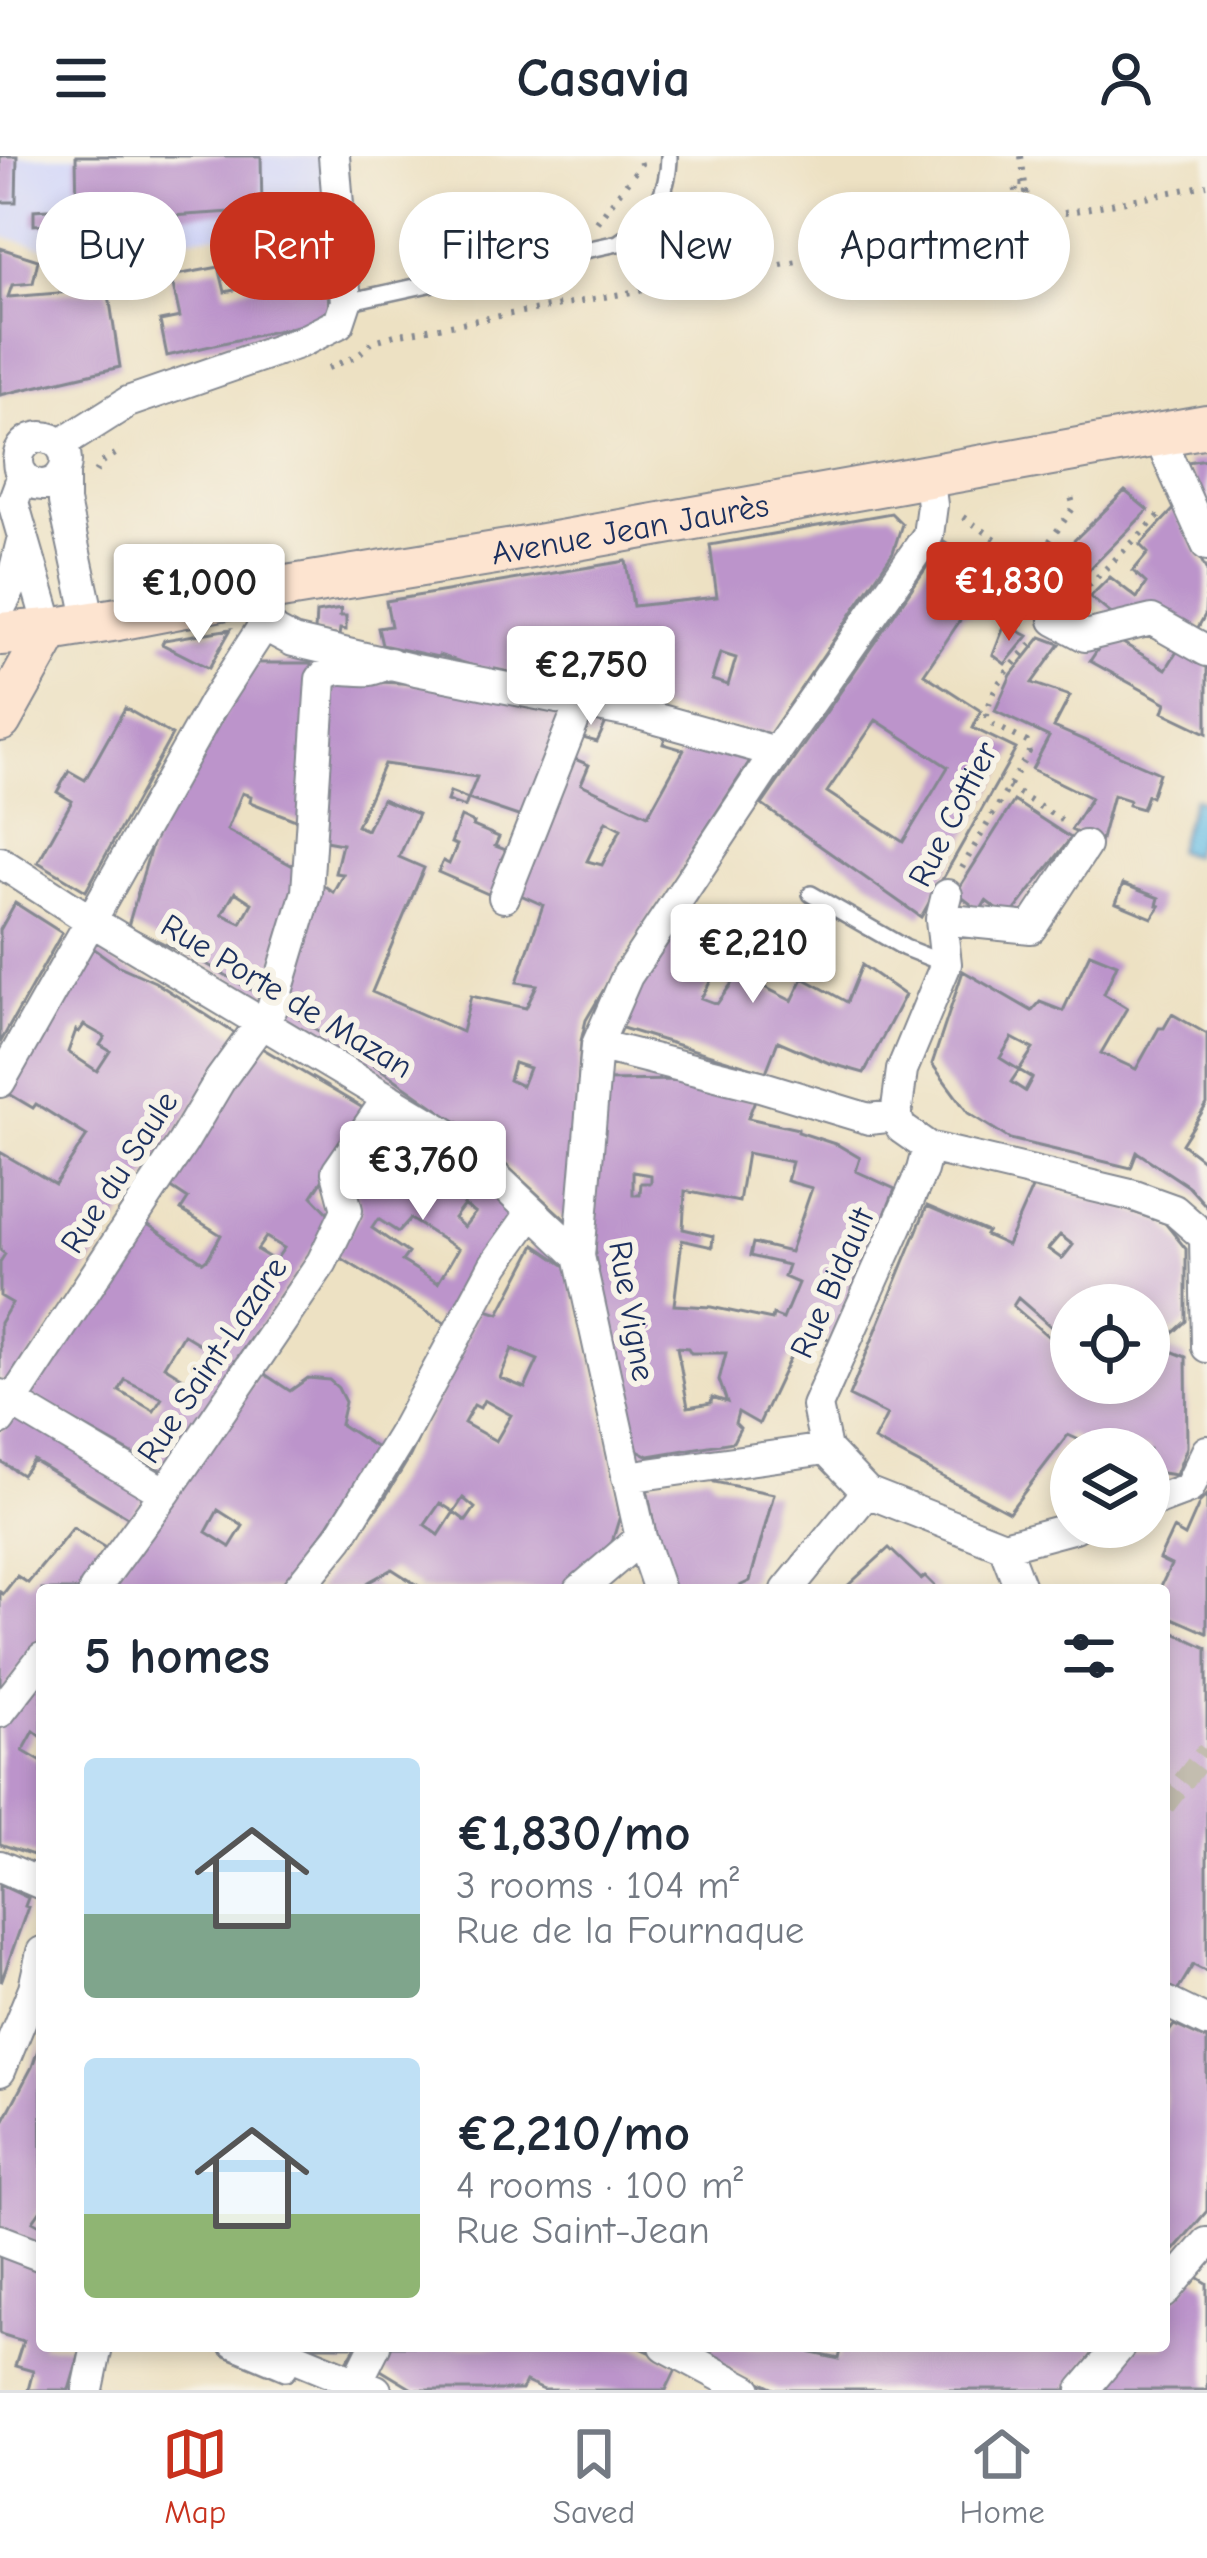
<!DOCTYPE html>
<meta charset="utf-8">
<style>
body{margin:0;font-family:"Comic Neue",sans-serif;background:#f2f2f3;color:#1f2937;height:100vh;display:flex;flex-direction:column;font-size:45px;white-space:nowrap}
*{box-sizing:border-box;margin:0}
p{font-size:39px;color:#747a83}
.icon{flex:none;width:66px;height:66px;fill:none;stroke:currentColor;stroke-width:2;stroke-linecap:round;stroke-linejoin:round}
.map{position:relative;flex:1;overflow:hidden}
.side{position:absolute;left:36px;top:1428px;width:1134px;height:768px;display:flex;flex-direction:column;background:#fff;border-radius:12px;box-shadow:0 6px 18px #0003}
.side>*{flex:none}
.banner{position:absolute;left:36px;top:36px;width:1137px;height:108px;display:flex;gap:24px}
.controls{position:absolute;left:1050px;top:1128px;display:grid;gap:24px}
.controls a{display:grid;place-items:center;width:120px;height:120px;border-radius:50%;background:#fff;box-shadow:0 6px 18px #0003;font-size:60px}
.price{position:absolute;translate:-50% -102px;padding:0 27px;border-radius:12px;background:#fff;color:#222;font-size:39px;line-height:78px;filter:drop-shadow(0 3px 6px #0008)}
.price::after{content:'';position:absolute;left:50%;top:72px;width:36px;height:27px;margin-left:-18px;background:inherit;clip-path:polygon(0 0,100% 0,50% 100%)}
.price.selected{background:#c8321e;color:#fff}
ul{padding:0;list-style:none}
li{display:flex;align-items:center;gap:36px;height:300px;padding:0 48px}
li span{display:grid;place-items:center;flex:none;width:336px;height:240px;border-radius:12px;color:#555}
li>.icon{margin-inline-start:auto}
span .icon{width:144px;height:144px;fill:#fffc;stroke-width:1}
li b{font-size:51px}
h2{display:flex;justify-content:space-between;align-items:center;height:144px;padding:0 48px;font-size:51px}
.tag{padding:0 42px;border-radius:54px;background:#fff;box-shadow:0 6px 18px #0003;font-size:42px;line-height:108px}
.tag.selected{background:#c8321e;color:#fff}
header{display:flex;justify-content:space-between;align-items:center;height:156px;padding:0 48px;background:#fff;font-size:54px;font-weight:800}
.tabs{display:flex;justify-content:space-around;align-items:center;height:168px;border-top:3px solid #e0e1e3;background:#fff;font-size:33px;color:#747a83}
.tabs a{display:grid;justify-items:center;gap:6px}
.tabs .selected{color:#c8321e}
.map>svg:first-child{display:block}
.built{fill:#d4d8f9}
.water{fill:#68bee5;stroke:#4276a2;stroke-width:3}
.building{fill:#bc94cb;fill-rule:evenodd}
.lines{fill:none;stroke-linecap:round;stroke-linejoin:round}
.pedestrian-tunnel{stroke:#c3bdaf;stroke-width:21;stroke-dasharray:21 10;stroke-linecap:butt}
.service-casing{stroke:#848890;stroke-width:20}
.pedestrian-casing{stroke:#848890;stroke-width:26}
.minor-casing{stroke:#848890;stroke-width:34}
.secondary-casing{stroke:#848890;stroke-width:46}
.path{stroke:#848890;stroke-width:6;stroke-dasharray:3 9;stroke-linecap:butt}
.service{stroke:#fff;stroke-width:15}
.pedestrian{stroke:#fff;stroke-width:21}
.minor{stroke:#fff;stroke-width:30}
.secondary{stroke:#fde4d0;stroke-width:42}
.labels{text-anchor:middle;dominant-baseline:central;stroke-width:12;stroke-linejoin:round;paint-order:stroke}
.street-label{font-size:33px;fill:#1b2f5e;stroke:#f7f3e8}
</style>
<header><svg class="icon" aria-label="menu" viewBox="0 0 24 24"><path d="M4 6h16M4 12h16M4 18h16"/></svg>Casavia<svg class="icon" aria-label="person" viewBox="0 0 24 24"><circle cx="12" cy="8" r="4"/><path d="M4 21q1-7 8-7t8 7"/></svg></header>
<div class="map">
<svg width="1207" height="2234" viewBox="0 0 1207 2234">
<rect width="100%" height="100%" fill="#f7f3e8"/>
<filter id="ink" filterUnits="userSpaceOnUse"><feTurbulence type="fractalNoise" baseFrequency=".00833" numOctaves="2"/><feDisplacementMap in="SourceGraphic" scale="24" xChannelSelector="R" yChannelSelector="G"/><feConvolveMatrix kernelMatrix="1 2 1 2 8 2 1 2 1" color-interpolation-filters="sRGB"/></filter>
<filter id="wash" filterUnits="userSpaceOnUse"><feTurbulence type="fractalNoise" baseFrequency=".004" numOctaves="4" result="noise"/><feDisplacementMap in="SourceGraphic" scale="48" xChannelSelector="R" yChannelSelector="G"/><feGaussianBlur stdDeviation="2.7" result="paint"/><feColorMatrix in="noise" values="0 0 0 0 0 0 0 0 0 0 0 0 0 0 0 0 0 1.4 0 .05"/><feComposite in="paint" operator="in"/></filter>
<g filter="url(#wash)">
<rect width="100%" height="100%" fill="#ede1c3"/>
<path class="built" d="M0 0H322L331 72 43 91 0 80Z"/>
<path class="water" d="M1194 642 1207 646V660L1192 700 1176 694Z"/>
<g id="blocks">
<path class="building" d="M0 0H17L16 46H0Z
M76 0H261L262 54 34 69V54L77 51Z
M0 92 38 104 33 127 12 129 8 141 108 133 120 211 0 239Z
M326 98 329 153 310 167 167 200 160 165 180 161 171 120 219 111 225 136 272 126 270 103Z
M1207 303V358L1187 306Z
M1125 335 1148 354 1080 423 1057 401Z
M1174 353 1207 415 1205 459 1196 475 1120 465 1090 441 1110 421 1137 442 1146 427 1133 415 1148 397 1140 389Z
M891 357 902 368 893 396 770 578 556 529V526L495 513 493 516 439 499 438 501 382 489 378 472 391 470 386 445 626 405 633 450 717 441 710 389ZM720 497 736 502 728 529 712 524Z
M944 386 995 421 968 459 965 457 924 518 981 555 973 572 1016 593 921 761 762 649ZM876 564 948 611 903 686 827 636Z
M341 453 340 460H346V474L340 473 339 480 315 475 316 457Z
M1005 468 1028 480 1005 508 993 499Z
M231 473 209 512 162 488 164 484Z
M1108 478 1166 513 1183 486 1207 500V577L1163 556 1166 547 1090 505Z
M1041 481 1060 488 1032 527 1070 540 1054 571 1159 617 1151 641 1147 639 1142 653 1128 649 1129 644 1113 639 1100 687 1071 674 1091 642 1032 613 1049 581 995 555 1011 519Z
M256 507H311L303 667 250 646 251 640 242 637 227 674 302 715 265 842 210 810 128 770 153 684 204 590ZM235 736 252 747 241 767 222 758Z
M333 524 422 528 565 553 527 663 468 643 465 651 447 645 450 636 468 643 477 621 384 608 357 670 367 674 382 643 418 658 399 701 424 712 372 836 462 876 471 840 526 852 537 829 517 826 543 749 514 736 568 600 589 609 581 628 648 659 684 594 663 588 666 578 753 600 620 806 586 864 581 885 569 1067 470 976 373 908 304 866 285 851 316 724 333 736 343 718 335 717 342 688 320 684ZM606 665 621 673 602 709 587 705ZM514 907 529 912 522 930 509 924Z
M125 552 172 579 86 735 38 706 72 645 57 636 69 615 85 624Z
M584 558 607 564 597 586 576 580Z
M1014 645 1071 682 1009 762 986 745 980 755 956 737Z
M461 661 474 667 473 670 499 681 495 690 506 694 502 702 510 704 495 741 438 716 443 705 449 708 457 689 451 687Z
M1123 728 1159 742 1157 749 1160 750 1152 762 1116 747Z
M15 747 62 777 0 887V774Z
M687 754 757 792 746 807 725 796 719 808 792 845 803 822 847 846 862 809 905 839 864 917 829 907 778 885 766 916 619 871 646 814ZM716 816 732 827 717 848 701 842Z
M93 792 117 809 155 826 239 880 11 1230 0 1223V1167L12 1147 0 1140V1106L5 1098 0 1094V996L55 1028 87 980 36 948 33 952 6 936ZM84 869 105 881 100 889 110 895 97 915 68 896 76 874 79 876Z
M1090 797 1117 808 1104 838 1127 852 1101 897 1136 913 1159 872H1164L1172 858 1207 878V948L1182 988 1207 1007V1051L1188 1030 1137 996 1131 1012 1010 983 968 957 932 908 963 815 1032 855 1040 846 1063 855ZM1012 882 1033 893 1019 914 1032 922 1025 935 1011 926 1019 914 1000 902Z
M255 888 368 955 312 1040 334 1063 232 1209 222 1231 168 1318 28 1239 140 1063 203 1106 208 1102 221 1079 181 1054 188 1043 164 1027ZM266 1081 284 1092 275 1105 257 1094ZM183 1178 206 1192 188 1225 164 1210ZM125 1224 162 1242 154 1255 119 1235Z
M688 924 755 944 748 962 798 973V976L838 989 860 1002 856 1015 895 1033 858 1126 831 1184 804 1172 759 1268 738 1256 735 1267 740 1272 733 1286 649 1300 632 1291 594 1099 596 1098 593 1081 601 925ZM747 997 792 1006 787 1025 812 1032 790 1096 753 1087 750 1100 788 1109 784 1121 798 1127 783 1163 773 1159 772 1164 711 1151 674 1149 682 1084 712 1091 713 1080 683 1073 685 1035 739 1046ZM633 1016 651 1019V1027H641L640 1039H633ZM677 1191 688 1192 691 1197H726L719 1224 727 1246 712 1241 711 1247 688 1251Z
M386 962 459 1009 519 1057 451 1171 335 1098 361 1056 349 1014ZM464 1049 475 1057 464 1071 454 1062ZM378 1063 398 1076 410 1063 458 1093 438 1127 402 1105 408 1097 372 1072Z
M1033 1030 1116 1050 1165 1067 1186 1093V1165L1173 1177 1164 1169 1149 1174V1149H1071V1188L1018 1142 1013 1150 1071 1200V1227H1103L1124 1244 1131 1234 1120 1227H1149V1181L1154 1188 1186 1201 1187 1291 1176 1319 1149 1315V1293H1100L1068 1279 1009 1356 874 1284 887 1259 849 1240 927 1050 987 1076 985 1079 1007 1089ZM1060 1079 1073 1089 1062 1103 1048 1093Z
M535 1089 567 1111 597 1231 620 1360 612 1386 588 1413 563 1434H418L420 1431 392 1413 369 1426 380 1434H317L386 1340 409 1302 459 1198 478 1151 499 1158ZM512 1193 538 1204 525 1232 500 1222ZM484 1244 511 1259 496 1285 464 1267 474 1249 480 1252ZM463 1342 475 1352 466 1365 454 1356 439 1379 425 1369 440 1347 454 1356Z
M260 1215 290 1235 308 1222 329 1224 338 1232 345 1246 340 1268 377 1292 328 1370 280 1434H102ZM218 1354 243 1370 230 1391 206 1376Z
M18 1254 151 1332 129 1362 33 1304 22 1319 0 1305V1278Z
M708 1318 714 1326 774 1338 750 1425 731 1434H678L671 1427 656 1379 646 1327Z
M1207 1339V1477L1164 1458V1434H1159L1171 1409 1159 1403 1173 1373 1185 1380 1200 1346Z
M73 1372 107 1393 79 1434H42V1482L0 1539V1436L3 1438 17 1420 28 1427Z
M889 1392 921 1423 925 1420 939 1434H843Z
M1164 1472 1207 1492V1816L1193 1809 1175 1839 1164 1832V1528L1171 1514 1164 1510Z
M42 1511V1581L34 1575 23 1595 42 1606V1702L0 1688V1566Z
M0 1729 28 1742 25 1750 28 1751 1 1826Z
M1174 1869 1207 1884V2055L1164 2105V1882Z
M41 1885 42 2052 33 2065 42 2070V2091L0 2073V1971L32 1911Z
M0 2093 42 2112V2190H82L69 2234H28L33 2215 15 2210 23 2185 0 2178Z
M1194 2119 1207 2127V2234H1103L1136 2190H1164V2155Z
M294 2190H356L344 2210Z
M392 2190H636L678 2209 666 2234H544L526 2226 522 2234H414L379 2213Z
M705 2190H814L812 2197 839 2203 842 2190H1098L1067 2234H777L701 2198Z"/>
</g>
</g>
<g filter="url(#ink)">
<use href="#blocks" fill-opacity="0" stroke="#848890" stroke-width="3"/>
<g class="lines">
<path class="pedestrian-tunnel" d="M1164 1650 1207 1595"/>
<defs>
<path id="service" d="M346 146 618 87C650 67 669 39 669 0
M811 738 905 792 946 808"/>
<path id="pedestrian" d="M231 2190 286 2213"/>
<path id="minor" d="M1158 279 1207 389
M18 305a24 24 0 1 1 48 0a24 24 0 1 1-48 0Z
M60 289 128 246 301 186 339 167 346 146 334 0
M64 318V346L90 467
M23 319 13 346 50 474
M268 434 266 466 276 476 293 485 416 514 639 558 776 596
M0 452 10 433 23 381
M1055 464 1085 480 1152 464 1207 495
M0 706 93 766 454 982 579 1100
M504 741 581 546
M941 763 1031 772 1085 690
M597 889 760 930 869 963 896 960 901 972 928 991 1135 1040 1174 1054 1205 1081 1207 1191
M0 926 213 548 266 466
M896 960 902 914 946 808 941 763 947 739
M928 991 922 1014 817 1250 826 1293 867 1336 1004 1390 1021 1434
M0 1239 165 1337
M0 1264 183 986 220 924 272 852 307 736 321 523C335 506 350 516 370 514 376 513 384 509 390 507
M627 1321 826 1293
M1149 1347 1189 1332 1207 1295
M1004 1390 1075 1371
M94 1434 165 1337 322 1106 347 1054 337 1016 388 942
M297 1434 339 1382 402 1280 495 1108 532 1056
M580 1434 641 1382
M659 1434 641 1382 579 1100 597 889 627 820 776 596 928 379 932 349 928 318
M787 1434 867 1336
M0 1556 42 1502
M0 1710 42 1728
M1164 1845 1207 1866
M0 1915 34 1832 42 1796
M0 2084 42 2100
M1164 2137 1207 2087
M269 2190 376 2234
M665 2190 747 2234
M357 2226 375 2190
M88 2234 97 2190
M1083 2234 1120 2190"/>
<g id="secondary">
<path id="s1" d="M0 478 50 474 118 463 268 434 532 391 1207 270"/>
<path d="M0 564 50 474"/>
</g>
</defs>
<use href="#service" class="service-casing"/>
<use href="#pedestrian" class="pedestrian-casing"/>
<use href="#minor" class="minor-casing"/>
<use href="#secondary" class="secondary-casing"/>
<path class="path" d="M1021 0 1027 42 1017 43 1015 28H1025L1029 64
M597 66 641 8 640 4
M328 212 355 201 374 185 395 179 1029 64 1207 29
M96 316 101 307 117 297
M963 361 1032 407
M1080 438 1160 359
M1024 467 995 455 1033 408 1074 351 1069 334
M1008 631 1063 665
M962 712 1029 596 1027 586 994 569 987 560C991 528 1013 509 1033 486"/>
<use href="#service" class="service"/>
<use href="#pedestrian" class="pedestrian"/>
<use href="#minor" class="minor"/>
<use href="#secondary" class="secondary"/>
</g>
</g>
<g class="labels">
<g class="street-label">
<text stroke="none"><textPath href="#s1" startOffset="639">Avenue Jean Jaurès</textPath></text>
<text transform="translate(953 658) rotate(-63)">Rue Cottier</text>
<text transform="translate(287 840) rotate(31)">Rue Porte de Mazan</text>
<text transform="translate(119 1016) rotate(-57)">Rue du Saule</text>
<text transform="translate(832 1127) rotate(-66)">Rue Bidault</text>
<text transform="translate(632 1155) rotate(80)">Rue Vigne</text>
<text transform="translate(212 1204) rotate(-56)">Rue Saint-Lazare</text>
</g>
</g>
</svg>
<div class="controls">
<a><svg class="icon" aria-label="locate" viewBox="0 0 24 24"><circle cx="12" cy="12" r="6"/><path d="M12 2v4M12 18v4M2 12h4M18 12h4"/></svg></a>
<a><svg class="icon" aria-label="layers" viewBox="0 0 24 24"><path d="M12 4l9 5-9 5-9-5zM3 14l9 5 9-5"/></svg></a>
</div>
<b class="price selected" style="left:1009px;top:488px">€1,830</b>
<b class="price" style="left:199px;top:490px">€1,000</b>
<b class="price" style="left:591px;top:572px">€2,750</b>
<b class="price" style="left:753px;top:850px">€2,210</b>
<b class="price" style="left:423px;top:1067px">€3,760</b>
<div class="banner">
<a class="tag">Buy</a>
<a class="tag selected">Rent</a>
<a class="tag">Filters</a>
<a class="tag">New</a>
<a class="tag">Apartment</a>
</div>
<section class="side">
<h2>5 homes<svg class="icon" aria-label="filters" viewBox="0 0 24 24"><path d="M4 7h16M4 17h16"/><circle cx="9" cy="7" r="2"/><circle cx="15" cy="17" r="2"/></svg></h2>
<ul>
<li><span style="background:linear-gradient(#bfe0f5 65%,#7fa58c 0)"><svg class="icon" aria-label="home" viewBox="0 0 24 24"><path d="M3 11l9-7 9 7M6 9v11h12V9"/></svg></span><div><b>€1,830/mo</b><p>3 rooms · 104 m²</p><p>Rue de la Fournaque</p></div></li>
<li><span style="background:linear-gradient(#bfe0f5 65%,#8fb573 0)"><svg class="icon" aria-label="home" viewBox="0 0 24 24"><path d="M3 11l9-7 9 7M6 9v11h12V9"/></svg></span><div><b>€2,210/mo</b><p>4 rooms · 100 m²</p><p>Rue Saint-Jean</p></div></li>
</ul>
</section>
</div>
<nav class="tabs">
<a class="selected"><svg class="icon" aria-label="map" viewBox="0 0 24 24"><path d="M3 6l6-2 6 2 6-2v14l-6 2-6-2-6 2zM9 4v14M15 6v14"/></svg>Map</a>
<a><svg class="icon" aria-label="saved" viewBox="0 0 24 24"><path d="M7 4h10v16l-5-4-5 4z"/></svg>Saved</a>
<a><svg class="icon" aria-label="home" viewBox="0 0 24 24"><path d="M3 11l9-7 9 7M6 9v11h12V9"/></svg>Home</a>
</nav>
